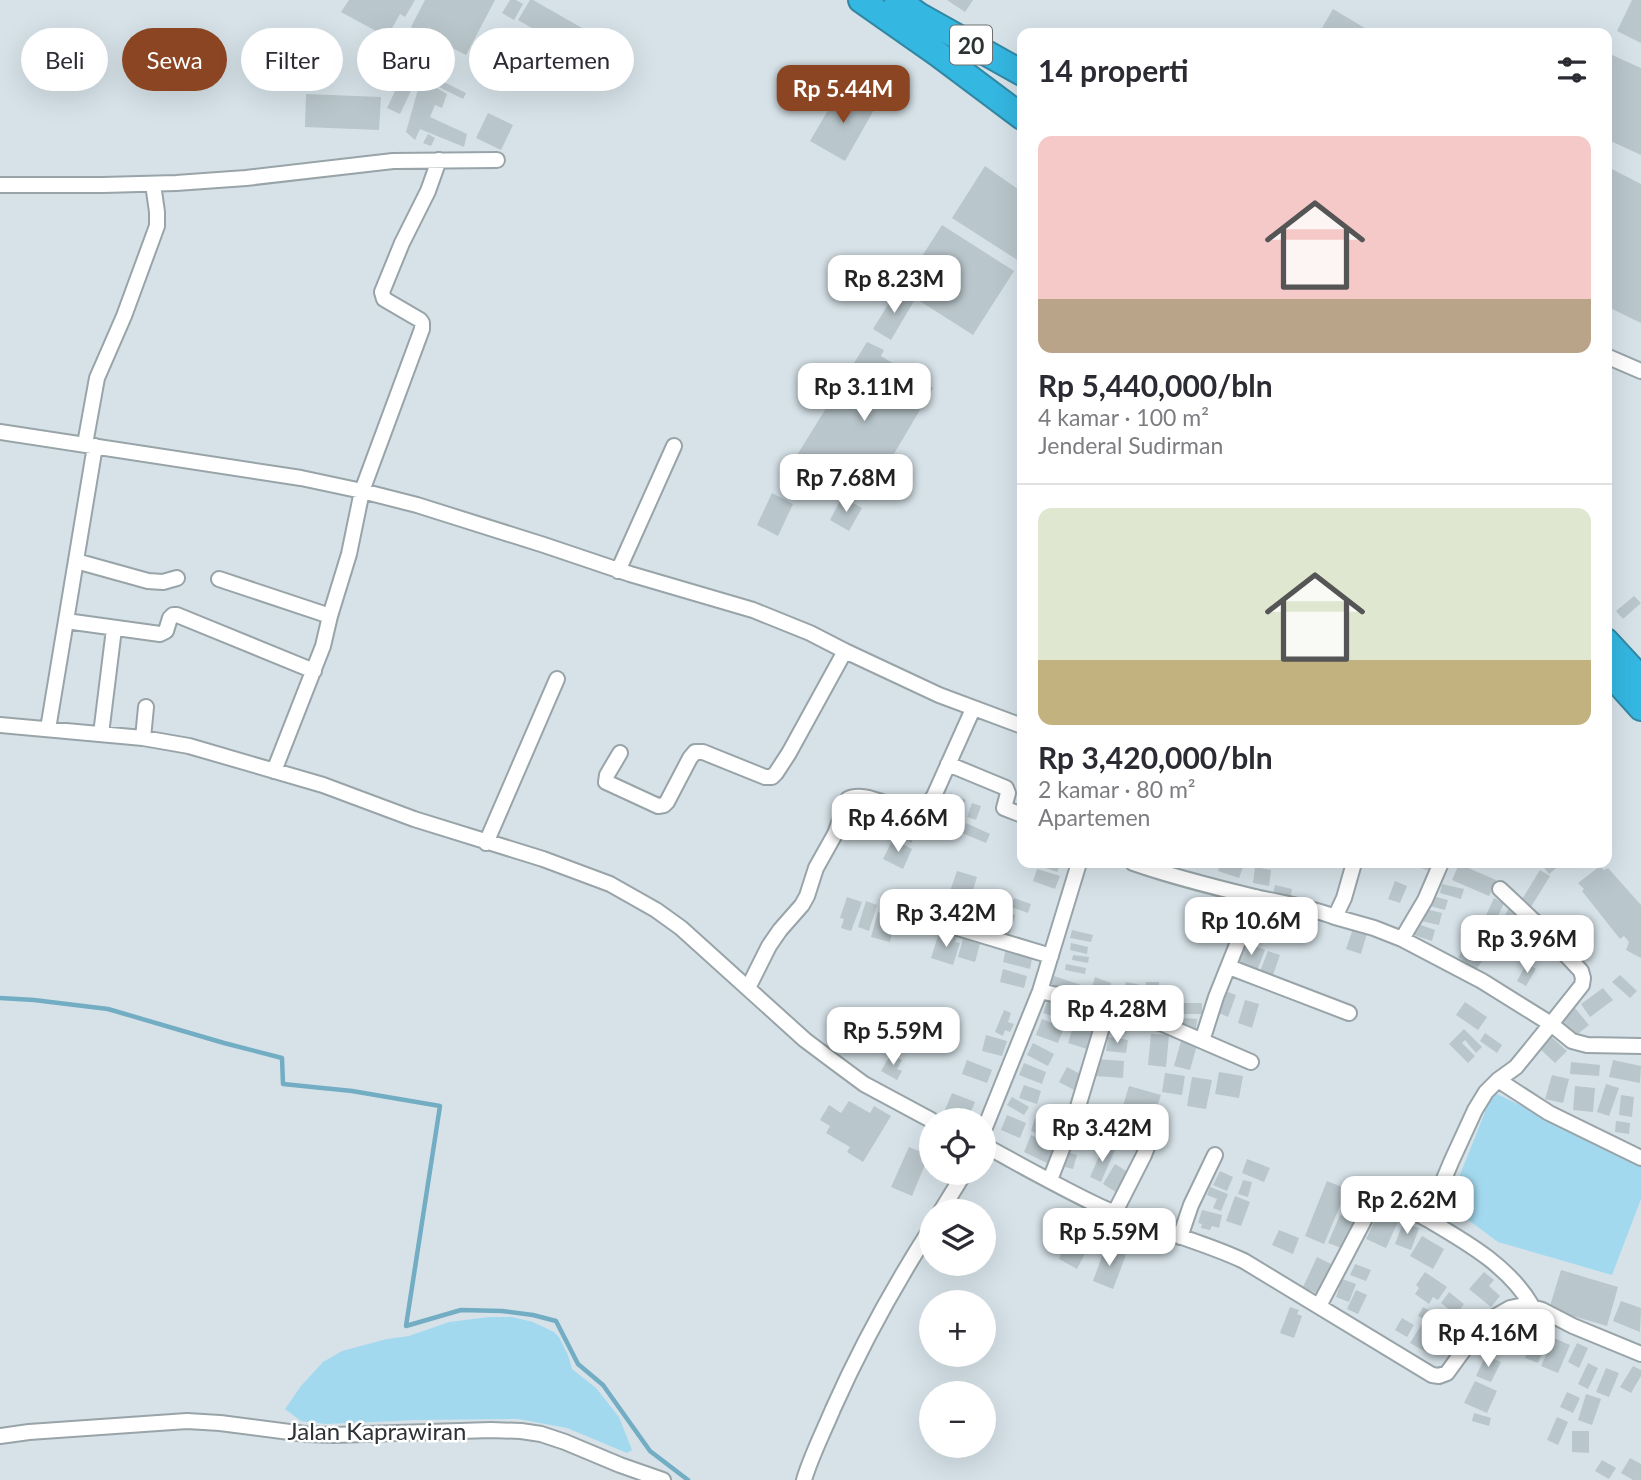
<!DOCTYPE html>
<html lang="id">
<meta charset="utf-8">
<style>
body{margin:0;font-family:Lato,sans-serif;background:#f7f7f7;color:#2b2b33;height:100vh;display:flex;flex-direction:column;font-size:26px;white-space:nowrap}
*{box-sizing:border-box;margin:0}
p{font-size:23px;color:#7c7c81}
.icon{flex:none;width:38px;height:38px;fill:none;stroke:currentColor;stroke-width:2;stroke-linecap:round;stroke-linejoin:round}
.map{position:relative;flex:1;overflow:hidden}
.drawer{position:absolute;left:1017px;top:28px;width:595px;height:840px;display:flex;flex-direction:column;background:#fff;border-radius:14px;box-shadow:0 7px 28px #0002}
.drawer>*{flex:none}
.top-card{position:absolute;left:21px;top:28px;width:665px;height:63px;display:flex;gap:14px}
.tools{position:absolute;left:919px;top:1108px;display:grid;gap:14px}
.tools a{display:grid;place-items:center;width:77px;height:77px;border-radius:50%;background:#fff;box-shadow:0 7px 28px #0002;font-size:35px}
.price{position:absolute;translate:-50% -60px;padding:0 16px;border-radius:14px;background:#fff;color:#222;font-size:23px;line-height:46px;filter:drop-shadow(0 2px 4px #0008)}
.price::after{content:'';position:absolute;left:50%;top:42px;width:21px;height:16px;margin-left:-10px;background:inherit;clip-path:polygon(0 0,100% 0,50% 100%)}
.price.selected{background:#8c4523;color:#fff}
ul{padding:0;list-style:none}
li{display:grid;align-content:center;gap:14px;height:371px;padding:0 21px}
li+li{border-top:2px solid #e1e1e2}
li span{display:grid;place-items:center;height:217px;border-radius:14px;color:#555}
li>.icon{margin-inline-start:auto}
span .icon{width:126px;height:126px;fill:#fffc;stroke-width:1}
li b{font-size:30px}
h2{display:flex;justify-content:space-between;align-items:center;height:84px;padding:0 21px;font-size:30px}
.chip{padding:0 24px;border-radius:32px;background:#fff;box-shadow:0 7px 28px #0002;font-size:24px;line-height:63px}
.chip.selected{background:#8c4523;color:#fff}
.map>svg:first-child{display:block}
.green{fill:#a3d9ef}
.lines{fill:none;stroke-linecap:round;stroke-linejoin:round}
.stream{stroke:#72adc4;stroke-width:4.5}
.building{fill:#b9c6cb}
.street-casing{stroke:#98a4a8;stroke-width:18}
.highway-casing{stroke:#3288a4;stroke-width:28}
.street{stroke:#fff;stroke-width:14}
.highway{stroke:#34b7e1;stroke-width:24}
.labels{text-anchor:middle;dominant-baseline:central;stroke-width:5;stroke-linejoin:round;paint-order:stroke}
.shield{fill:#fff;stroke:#6c7071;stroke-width:2}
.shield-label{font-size:23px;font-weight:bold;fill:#2d3234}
.street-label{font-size:24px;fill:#2d3234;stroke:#fff}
</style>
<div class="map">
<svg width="1641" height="1480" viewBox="0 0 1641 1480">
<rect width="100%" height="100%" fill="#d6e2e8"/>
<path class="green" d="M1493 1092 1641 1164V1199L1612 1275 1498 1242 1448 1205Z
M489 1317H512L533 1322 554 1332 559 1337 568 1355 572 1369 596 1388 619 1417 632 1450 627 1453 567 1428 518 1419 417 1420 326 1424 301 1421 285 1409 301 1386 323 1362 342 1351 387 1339 409 1336 449 1322Z"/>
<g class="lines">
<path class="stream" d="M0 998 34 1000 108 1009 224 1043 282 1058 283 1084 352 1091 440 1106 406 1326 461 1310 502 1311 533 1315 556 1321 578 1364 603 1385 650 1451 688 1480"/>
</g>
<path class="building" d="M349 0H415L405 17 400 14 387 37 341 12Z
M425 0H495L466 55 411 27Z
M510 0H516L523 4 514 20 502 13Z
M530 0H533L610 44 597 66 518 20Z
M947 0H973L965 12Z
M1632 0H1641V43L1617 31Z
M1333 9 1373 33H1319Z
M517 37 535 45 522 72 505 64Z
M1610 54 1641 68V155L1606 139V61Z
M407 66 420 72 400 114 387 108Z
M424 68 439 75 435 87 447 94 442 108 435 105 430 117 467 134 464 147 420 129 415 140 406 132Z
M440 80 466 93 463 99 437 86Z
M841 88 875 108 845 161 810 141Z
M306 94 381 97 379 130 305 127Z
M488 113 513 125 501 150 476 138Z
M428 134 435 138 431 146 423 143Z
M985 166 1022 192V263L952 218Z
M1606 166 1641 184V323L1606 306Z
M942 225 1014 271 973 335 901 289Z
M897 290 914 301 891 340 873 329Z
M867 342 884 350 881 356 933 388 866 501 794 460Z
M772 493 793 504 778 536 757 525Z
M842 497 862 508 849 531 830 520Z
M1634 596 1641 603 1623 619 1616 611Z
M950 793 966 800 960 811 944 804Z
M972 803 981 806 976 820 967 817Z
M943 810 955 815 951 824 939 819Z
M906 813 922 823 911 843 894 833Z
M966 823 990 834 986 843 962 833Z
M893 839 912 849 903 869 883 859Z
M1041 863H1061L1057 872 1040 866Z
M1220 863H1230L1243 867 1239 878 1218 871Z
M1415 863H1432L1430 871 1414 866Z
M1540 863H1563L1549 874Z
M1459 864 1496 880 1489 896 1452 880Z
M1600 866 1604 870 1608 868 1641 905V958L1626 950 1629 942 1624 936 1620 939 1582 891 1584 889 1578 883Z
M1255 867 1271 870 1269 886 1253 883Z
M1037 869 1060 876 1055 889 1033 881Z
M1540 870 1550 876 1531 907 1521 901Z
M957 871 977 877 971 897 950 891Z
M1395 881 1407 886 1400 903 1388 899Z
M1442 884 1464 889 1461 899 1440 893Z
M1275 885 1292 889 1290 899 1272 896Z
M1432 896 1448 900 1445 910 1430 906Z
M847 897 862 902 851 931 841 928 844 919 840 918Z
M970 898 980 901 973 926 963 923Z
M1014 898 1031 904 1028 913 1011 907Z
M1494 898 1504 903 1493 927 1483 922Z
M866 901 877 905 869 931 858 927Z
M1509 908 1528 919 1515 942 1496 931Z
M995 909 1015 915 1013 923 993 918Z
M1425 909 1442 913 1439 925 1421 921Z
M981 910 990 911 988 929 978 928Z
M878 912 896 917 890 942 871 937Z
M996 922 1012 927 1008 939 992 934Z
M1415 923 1435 930 1432 941 1411 934Z
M1354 926 1368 930 1361 954 1346 949Z
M1479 927 1497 939 1476 970 1458 957Z
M1072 930 1093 935 1091 942 1070 938Z
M948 933 957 936 955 942 960 943 953 965 931 958 938 936 946 939Z
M1537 934 1550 944 1539 958 1525 947Z
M963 939 980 944 975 962 958 957Z
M1502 941 1511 946 1503 959 1494 954Z
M1245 942 1265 950 1257 971 1236 963Z
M1071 943 1088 947 1087 954 1070 950Z
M1006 948 1033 954 1030 969 1003 962Z
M1268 951 1280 955 1272 978 1259 974Z
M1073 955 1089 957 1088 963 1072 960Z
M1527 963 1536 969 1526 986 1517 981Z
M1066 964 1086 968 1085 974 1065 970Z
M1003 969 1027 976 1024 988 1000 982Z
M1620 975 1637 991 1630 998 1612 982Z
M1054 976 1081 985 1077 997 1050 989Z
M1095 977 1111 983 1107 1002 1090 995Z
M1126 982 1141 985 1135 1009 1120 1006Z
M1146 982H1159L1157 1012 1144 1011Z
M1603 988 1613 1000 1590 1017 1581 1004Z
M1225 991 1236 995 1228 1017 1217 1012Z
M1049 996 1068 1002 1063 1019 1043 1013Z
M1163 997 1178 1002 1172 1019 1157 1014Z
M1245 1000 1259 1004 1252 1028 1238 1023Z
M1465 1002 1487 1017 1478 1030 1456 1015Z
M1183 1003H1202V1014H1183Z
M1575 1008 1589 1025 1574 1037 1560 1021Z
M1004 1010 1011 1013 1008 1022 1014 1024 1010 1032 1005 1030 1003 1036 995 1032Z
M1114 1015 1128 1017 1126 1033 1112 1031Z
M1183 1018 1197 1019 1196 1029 1183 1028Z
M1042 1019 1064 1028 1058 1043 1036 1035Z
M1074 1024 1096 1031 1090 1050 1068 1043Z
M1464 1029 1482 1047 1476 1053 1465 1040 1462 1043 1475 1056 1468 1063 1449 1044Z
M1485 1033 1502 1045 1497 1053 1480 1041Z
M1547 1033 1567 1051 1555 1063 1536 1045Z
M1151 1034 1169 1035 1166 1067 1148 1065Z
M986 1035 1007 1041 1002 1056 982 1051Z
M1108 1037 1128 1040 1126 1053 1106 1051Z
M1181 1041 1197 1045 1190 1070 1174 1066Z
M1033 1043 1054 1054 1048 1066 1027 1055Z
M891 1054 902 1060 897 1069 902 1071 897 1080 881 1071Z
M1097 1059 1124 1061 1123 1078 1096 1076Z
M967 1060 992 1070 987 1083 962 1074Z
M1613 1060 1641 1066 1640 1083 1609 1077Z
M1571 1062 1600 1065 1599 1076 1570 1074Z
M1024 1063 1046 1072 1042 1084 1019 1075Z
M1067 1067 1084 1076 1076 1091 1059 1082Z
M1219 1072 1243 1076 1239 1098 1215 1094Z
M1165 1073 1185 1076 1182 1095 1162 1092Z
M1552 1075 1569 1079 1563 1103 1545 1099Z
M1192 1077 1212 1080 1206 1109 1187 1106Z
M1606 1084 1619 1088 1609 1116 1597 1112Z
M1024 1085 1041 1091 1037 1104 1019 1098Z
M1129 1086 1161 1095 1155 1113 1140 1108 1139 1111 1123 1106Z
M1575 1086 1595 1088 1593 1112 1573 1110Z
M952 1093 975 1102 968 1119 945 1110Z
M1621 1095 1634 1097 1632 1117 1619 1115Z
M1012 1097 1029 1107 1024 1115 1007 1105Z
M849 1101 870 1113 874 1106 891 1116 863 1162 847 1152 850 1147 826 1133 830 1126 820 1120 829 1105 841 1113Z
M1007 1115 1026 1123 1020 1138 1001 1130Z
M1035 1118 1049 1123 1044 1136 1031 1131Z
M1616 1121 1630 1123 1629 1134 1615 1132Z
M1051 1124 1067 1130 1063 1138 1048 1131Z
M1031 1135 1059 1148 1051 1165 1024 1152Z
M1104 1145 1115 1150 1101 1182 1090 1177Z
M909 1147 929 1155 912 1196 891 1187Z
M1065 1151 1077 1155 1073 1169 1061 1166Z
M1247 1159 1270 1168 1264 1182 1242 1173Z
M1115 1164 1131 1174 1119 1194 1103 1184Z
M1220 1171 1233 1177 1227 1191 1213 1185Z
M1243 1180 1252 1182 1248 1197 1238 1194Z
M1327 1181 1347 1189 1324 1244 1305 1236Z
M1414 1184 1426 1188 1420 1208 1408 1204Z
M1210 1187 1228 1194 1221 1211 1213 1208 1217 1199 1207 1195Z
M1235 1196 1250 1202 1241 1226 1226 1221Z
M1382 1206 1401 1215 1386 1248 1366 1239Z
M1202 1210 1222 1215 1219 1228 1212 1226 1210 1230 1201 1228 1202 1224 1198 1223Z
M1340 1215 1355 1222 1344 1249 1328 1243Z
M1403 1223 1419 1228 1411 1250 1395 1244Z
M1279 1230 1299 1238 1293 1254 1272 1245Z
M1078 1234 1092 1240 1077 1269 1059 1259 1062 1252 1068 1254Z
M1422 1236 1444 1249 1433 1269 1410 1256Z
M1105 1248 1126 1255 1113 1289 1093 1281Z
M1317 1257 1335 1266 1322 1296 1303 1287Z
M1355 1264 1371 1270 1366 1281 1350 1275Z
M1561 1270 1618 1287 1607 1326 1549 1309Z
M1425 1272 1447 1287 1438 1300 1433 1297 1429 1304 1415 1294 1419 1288 1416 1285Z
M1484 1272 1494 1280 1489 1286 1500 1296 1491 1307 1469 1289Z
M1342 1279 1356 1284 1349 1302 1336 1297Z
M1356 1290 1367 1295 1358 1314 1347 1309Z
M1449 1292 1464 1304 1456 1315 1441 1303Z
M1621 1301 1641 1308 1640 1332 1613 1321Z
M1290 1307 1299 1310 1297 1314 1302 1316 1294 1338 1280 1333Z
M1423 1307 1442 1318 1437 1327 1418 1316Z
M1402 1318 1414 1325 1407 1337 1395 1330Z
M1423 1322 1438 1331 1426 1352 1410 1343Z
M1535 1336 1547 1341 1538 1363 1525 1358Z
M1554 1338 1570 1345 1558 1373 1541 1366Z
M1577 1343 1588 1348 1579 1368 1568 1362Z
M1486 1355 1501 1362 1491 1382 1476 1376Z
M1588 1363 1598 1368 1588 1389 1578 1384Z
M1633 1366 1641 1370V1376L1631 1393 1620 1387Z
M1606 1368 1619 1373 1609 1397 1596 1392Z
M1475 1381 1497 1391 1487 1413 1464 1403Z
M1567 1392 1580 1398 1573 1413 1560 1407Z
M1586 1394 1601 1399 1592 1425 1578 1420Z
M1474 1413 1491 1418 1489 1426 1472 1421Z
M1557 1417 1568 1422 1558 1445 1547 1440Z
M1572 1431H1589V1453L1572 1452Z
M1630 1458 1641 1464V1480H1633L1621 1473Z
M1602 1460 1616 1468 1609 1479 1595 1471Z"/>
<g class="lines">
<defs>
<path id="street" d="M0 185H103L176 183 246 178 393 161 497 160
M1606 356 1641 371
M0 432 301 478 362 491 417 505 544 545 630 574 753 610 810 633 845 651 939 695 1022 726
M85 444 97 378 124 316 157 226V212L153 184
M76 561 148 581 163 582 177 578
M618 571 674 446
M219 579 330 616
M66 621 160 634 166 631 170 618 173 615H177L314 671
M0 725 143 738 189 746 323 785 414 819 543 859 610 884 656 910 681 928 805 1040 833 1061 864 1084 931 1120
M48 729 95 446
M101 734 114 629
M143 738 146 707
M620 753 607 775 606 782 658 806 664 805 667 802 690 758 695 752H703L765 777H772L776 773 789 753 845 651
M948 764 1006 788 1008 793 1004 808 1022 815
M274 771 323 646 330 616 349 554 362 491 422 329V323L420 320 384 299 382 292 402 243 428 191 439 160
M486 843 557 679
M1133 863C1173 877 1214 887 1255 897 1282 903 1309 907 1335 917L1344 898 1354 863
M901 911 1051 956
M1335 917 1374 928 1402 939 1425 900 1441 863
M1402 939 1482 981 1551 1024 1582 985 1583 978 1581 971 1533 920 1500 889
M1229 967 1349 1013
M748 988 769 946 780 930 802 905 807 896 816 868 835 834 848 799C867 789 899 815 924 810L934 796 973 709
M1040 991 1117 1009 1163 1024 1251 1062
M1202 1041 1216 997 1256 897
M1498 1080 1549 1113 1641 1158
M984 1130 1040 991 1079 863
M984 1145C1020 1165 1056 1185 1093 1203 1141 1227 1195 1238 1244 1261L1432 1375 1439 1376 1447 1373 1471 1340 1496 1316 1510 1308 1524 1305 1542 1310 1573 1326 1641 1354
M1050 1180 1077 1110 1108 1007
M941 1211 965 1172
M1115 1212 1144 1155 1149 1142 1151 1120
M1180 1237 1191 1205 1215 1155
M1319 1306 1372 1205C1388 1193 1412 1211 1427 1219
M1532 1306C1509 1266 1466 1242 1427 1219L1452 1160 1475 1110 1486 1092 1498 1080 1516 1067 1551 1024 1572 1041 1587 1045 1641 1046
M0 1436 29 1432 187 1421 220 1423 305 1434 334 1435 491 1430 521 1431 541 1434 565 1442 620 1465 663 1480
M804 1480C811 1456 823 1433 833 1409 861 1346 894 1286 931 1228"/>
<path id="highway" d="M861 0 938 54 1022 117
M897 0 920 16 1022 73
M1606 641 1641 679
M1606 669 1641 708"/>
</defs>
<use href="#street" class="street-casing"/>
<use href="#highway" class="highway-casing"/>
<use href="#street" class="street"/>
<use href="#highway" class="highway"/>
</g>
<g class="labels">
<rect class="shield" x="950" y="25.5" width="42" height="39" rx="5"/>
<g class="shield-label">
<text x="971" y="45">20</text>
</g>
<g class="street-label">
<text x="377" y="1430">Jalan Kaprawiran</text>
</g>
</g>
</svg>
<div class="tools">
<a><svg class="icon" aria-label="locate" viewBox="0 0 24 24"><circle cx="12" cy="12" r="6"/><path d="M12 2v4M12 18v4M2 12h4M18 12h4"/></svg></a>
<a><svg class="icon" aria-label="layers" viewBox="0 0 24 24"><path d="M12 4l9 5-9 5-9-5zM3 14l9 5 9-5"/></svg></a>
<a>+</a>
<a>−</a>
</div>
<b class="price selected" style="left:843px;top:125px">Rp 5.44M</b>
<b class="price" style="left:894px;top:315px">Rp 8.23M</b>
<b class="price" style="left:864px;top:423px">Rp 3.11M</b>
<b class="price" style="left:846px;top:514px">Rp 7.68M</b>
<b class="price" style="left:898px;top:854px">Rp 4.66M</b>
<b class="price" style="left:946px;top:949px">Rp 3.42M</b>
<b class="price" style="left:1251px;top:957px">Rp 10.6M</b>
<b class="price" style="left:1527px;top:975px">Rp 3.96M</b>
<b class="price" style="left:1117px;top:1045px">Rp 4.28M</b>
<b class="price" style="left:893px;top:1067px">Rp 5.59M</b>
<b class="price" style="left:1102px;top:1164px">Rp 3.42M</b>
<b class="price" style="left:1407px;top:1236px">Rp 2.62M</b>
<b class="price" style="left:1109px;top:1268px">Rp 5.59M</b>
<b class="price" style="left:1488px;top:1369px">Rp 4.16M</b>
<div class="top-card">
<a class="chip">Beli</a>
<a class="chip selected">Sewa</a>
<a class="chip">Filter</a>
<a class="chip">Baru</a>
<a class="chip">Apartemen</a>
</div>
<section class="drawer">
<h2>14 properti<svg class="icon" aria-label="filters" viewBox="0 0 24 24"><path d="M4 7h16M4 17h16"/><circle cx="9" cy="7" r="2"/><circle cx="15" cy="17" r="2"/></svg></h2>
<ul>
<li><span style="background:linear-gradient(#f6c9c9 75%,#b9a48a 0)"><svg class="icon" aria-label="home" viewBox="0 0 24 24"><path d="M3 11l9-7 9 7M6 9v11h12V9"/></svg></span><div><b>Rp 5,440,000/bln</b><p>4 kamar · 100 m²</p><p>Jenderal Sudirman</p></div></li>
<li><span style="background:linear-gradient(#dfe7d0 70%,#c2b280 0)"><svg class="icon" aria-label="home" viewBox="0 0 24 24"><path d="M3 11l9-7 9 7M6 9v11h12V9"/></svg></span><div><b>Rp 3,420,000/bln</b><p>2 kamar · 80 m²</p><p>Apartemen</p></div></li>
</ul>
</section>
</div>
